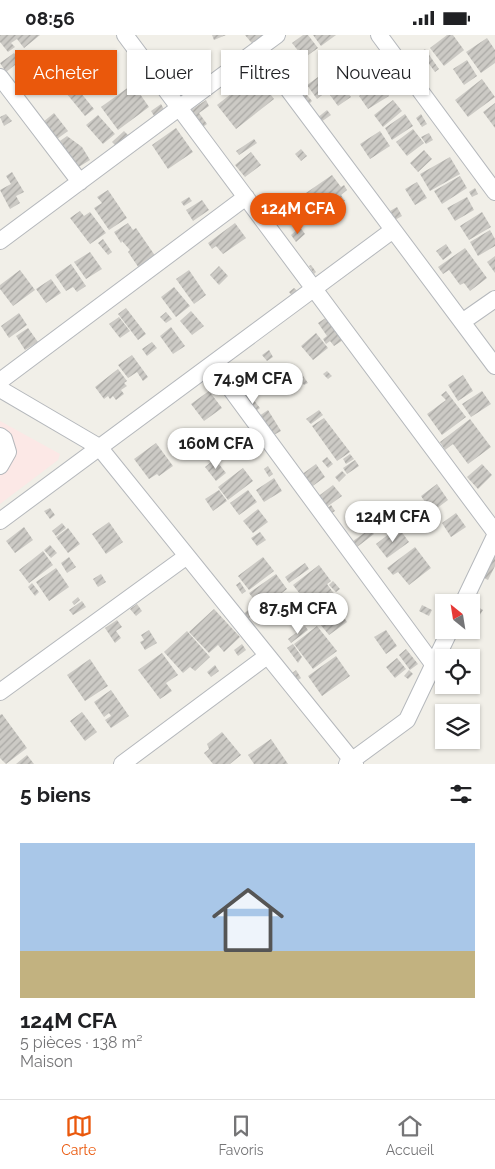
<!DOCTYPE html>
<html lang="fr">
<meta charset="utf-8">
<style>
body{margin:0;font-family:Raleway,sans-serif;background:#f2f2f2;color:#202124;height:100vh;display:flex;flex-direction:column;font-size:19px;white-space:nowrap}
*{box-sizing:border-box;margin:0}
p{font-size:16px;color:#757577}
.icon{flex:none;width:28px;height:28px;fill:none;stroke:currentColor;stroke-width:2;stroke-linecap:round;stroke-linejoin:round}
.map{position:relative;height:729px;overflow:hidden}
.sheet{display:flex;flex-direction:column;background:#fff;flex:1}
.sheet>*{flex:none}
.top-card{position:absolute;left:15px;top:15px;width:465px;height:45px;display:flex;gap:10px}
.needle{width:32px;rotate:330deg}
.tools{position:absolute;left:435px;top:559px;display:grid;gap:10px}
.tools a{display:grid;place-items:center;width:45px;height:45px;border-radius:0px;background:#fff;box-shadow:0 1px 4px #0004;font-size:25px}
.price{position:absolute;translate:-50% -42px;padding:0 11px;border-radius:18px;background:#fff;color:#222;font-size:16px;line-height:32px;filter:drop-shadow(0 1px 2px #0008)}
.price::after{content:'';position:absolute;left:50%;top:30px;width:15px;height:11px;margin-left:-8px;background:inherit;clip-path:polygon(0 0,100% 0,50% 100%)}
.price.current{background:#ea580c;color:#fff}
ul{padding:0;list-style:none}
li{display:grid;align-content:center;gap:10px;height:265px;padding:0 20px}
li span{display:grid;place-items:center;height:155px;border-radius:0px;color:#555}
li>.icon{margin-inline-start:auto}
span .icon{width:90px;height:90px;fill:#fffc;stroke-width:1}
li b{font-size:21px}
h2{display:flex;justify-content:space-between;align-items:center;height:60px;padding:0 20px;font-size:21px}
.tag{padding:0 18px;border-radius:0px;background:#fff;box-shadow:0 1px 4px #0004;font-size:18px;line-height:45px}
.tag.current{background:#ea580c;color:#fff}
.status{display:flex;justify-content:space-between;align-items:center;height:35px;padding:0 25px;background:#fff;direction:ltr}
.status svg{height:14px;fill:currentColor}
.menu{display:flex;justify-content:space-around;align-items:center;height:70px;border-top:1px solid #e0e0e0;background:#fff;font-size:14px;color:#757577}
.menu a{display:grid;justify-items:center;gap:2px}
.menu .current{color:#ea580c}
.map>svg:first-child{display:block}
.medical{fill:#fce8e6}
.building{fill:url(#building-hatch)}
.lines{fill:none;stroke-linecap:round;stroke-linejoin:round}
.minor-casing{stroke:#b5b8bc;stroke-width:18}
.minor{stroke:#fff;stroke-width:16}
</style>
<div class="status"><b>08:56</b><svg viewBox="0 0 49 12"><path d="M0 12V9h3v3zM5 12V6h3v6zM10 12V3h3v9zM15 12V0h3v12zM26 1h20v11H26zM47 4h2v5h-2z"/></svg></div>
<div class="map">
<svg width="495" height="729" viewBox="0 0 495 729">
<defs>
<pattern id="building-hatch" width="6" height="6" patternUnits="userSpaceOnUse" patternTransform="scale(1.25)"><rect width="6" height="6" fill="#cccac5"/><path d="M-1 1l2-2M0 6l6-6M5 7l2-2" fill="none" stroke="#a9a8a4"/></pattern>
</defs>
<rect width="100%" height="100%" fill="#f1efe8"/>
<path class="medical" d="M0 386 60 419 58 425 0 469Z"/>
<path class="building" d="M0 0H40L24 13 17 4 11 8 15 12 8 17 0 7Z
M212 0H226L214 5Z
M245 0H268L255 12Z
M303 0H308L318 13 304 23 292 8Z
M313 0H336L321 11Z
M447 0H453L464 15 444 31 430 13Z
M487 3 495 15V28L481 38 466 17Z
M425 14 439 34 435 37 427 26 422 29 416 20Z
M358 15 369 29 347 45 337 32Z
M14 18 20 26 6 37 0 28Z
M467 25 477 41 464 50 453 34Z
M293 26 296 30 289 35 286 31Z
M329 34 351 62 338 71 327 56 317 64 307 50Z
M251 43 262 57 266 53 274 64 236 94 217 70Z
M482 44 495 62 468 82 455 65Z
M71 46 94 74 85 81 62 53Z
M380 47 389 61 368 74 359 61Z
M133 49 149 72 118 95 101 72Z
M303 55 312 66 309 69 300 58Z
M206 65 209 71 199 78 207 89 203 92 191 75Z
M393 65 402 76 383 92 374 80Z
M495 68V93L483 77Z
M161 69 166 78 156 84 151 76Z
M327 75 331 80 321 87 317 83Z
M54 78 68 96 57 104 43 87Z
M6 79 12 86 4 91 0 82Z
M405 79 413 91 392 105 385 93Z
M421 79 427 89 422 92 416 83Z
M98 80 115 99 103 109 86 90Z
M176 93 193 117 168 134 152 110Z
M413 94 424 108 407 121 396 107Z
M124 96 131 103 119 114 112 107Z
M380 96 390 111 370 124 360 109Z
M429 98 433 105 426 109 421 102Z
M67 101 82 112 90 125 77 133 60 106Z
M254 104 257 108 239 120 236 116Z
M301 114 307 121 301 126 295 119Z
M424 115 432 124 418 137 410 128Z
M251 117 261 130 245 142 235 130Z
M450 122 460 139 430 156 420 139Z
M12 137 24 157 16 161 20 168 10 174 0 155 11 149 6 141Z
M332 140 341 152 344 150 347 155 341 160 345 166 323 181 316 172 310 176 303 160Z
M460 141 467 153 442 169 434 156Z
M417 147 427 163 415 170 405 154Z
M475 153 478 159 472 162 469 157Z
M108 155 127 183 109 195 94 173 102 168 97 162Z
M189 162 192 166 184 171 181 167Z
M467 162 474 175 455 186 447 173Z
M202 165 209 175 193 186 186 175Z
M397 172 402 181 395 185 390 176Z
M80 176 84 181 90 177 106 198 90 209 70 183Z
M482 177 491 192 469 205 460 191Z
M128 188 133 195 136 193 156 222 139 233 128 217 130 215 122 206 121 208 114 197Z
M235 188 246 203 223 219 216 211 212 214 208 208Z
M300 192 305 199 296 207 291 200Z
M490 195 495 204V211L478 221 470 207Z
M103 204 112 217 108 220 98 208Z
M446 209 452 218 443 225 436 216Z
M465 213 487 243 470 256 464 248 460 250 449 235 443 239 438 232Z
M90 217 102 234 86 244 74 227Z
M495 221V238L487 227Z
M71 229 86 251 77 257 73 252 66 256 55 240Z
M311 230 316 237 314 239 309 231Z
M219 231 228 241 219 250 210 240Z
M20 235 35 255 13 271 0 254V250Z
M189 235 206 260 194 269 176 244Z
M51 244 61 258 46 268 36 254Z
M174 252 190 271 176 282 161 262Z
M294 253 300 258 294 263 289 257Z
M126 273 146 299 138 305 118 279Z
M191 276 204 291 192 300 180 286Z
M166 277 172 284 166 288 160 282Z
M19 278 27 290 9 303 1 291Z
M119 282 130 296 120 303 109 289Z
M327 282 343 305 334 311 330 306 326 309 323 304 327 301 318 288Z
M171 292 185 311 173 319 160 301Z
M28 293 38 307 25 315 16 301Z
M316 298 328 313 313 325 301 311Z
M152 307 157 313 147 321 142 314Z
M269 315 273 322 267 326 262 320Z
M132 320 148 342 143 346 137 337 128 343 118 330Z
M118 334 127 346 124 348 127 351 121 355 124 359 116 365 113 361 110 364 108 361 104 364 95 352Z
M291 334 297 342 275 358 269 350Z
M327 336 332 341 328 344 323 339Z
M301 338 308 348 304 350 297 340Z
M463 340 473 356 458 366 448 350Z
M209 356 222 373 204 386 191 369Z
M446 356 466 382 442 400 427 379 446 365 441 360Z
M482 356 491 369 471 382 462 369Z
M252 363 260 373 254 378 246 367Z
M268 375 281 396 272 401 259 381Z
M319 375 323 380 311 389 306 384Z
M324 383 350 417 337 426 312 391Z
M470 384 491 412 468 429 453 409 445 415 440 407Z
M156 408 173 431 159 441 157 439 149 444 134 424Z
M350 419 354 424 346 429 343 424Z
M327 422 333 429 328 433 322 426Z
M215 424 226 438 216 446 205 432Z
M355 425 359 431 347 439 343 433Z
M316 429 325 442 310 453 301 440Z
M482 429 492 440 478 454 467 442Z
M268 431 273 439 269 442 264 434Z
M243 433 253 446 228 465 218 452Z
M342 436 346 440 339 447 335 442Z
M274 443 282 456 264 467 256 455Z
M437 449 448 465 432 477 421 461Z
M333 450 342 461 324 474 316 463Z
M219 455 227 466 213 476 205 464Z
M248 455 257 467 239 480 230 468Z
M331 470 335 476 329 480 325 475Z
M50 473 55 480 50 484 44 476Z
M258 474 268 487 253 498 243 486Z
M408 478 414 486 407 491 401 482Z
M456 478 466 492 451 502 442 488Z
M109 487 123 507 106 519 92 499Z
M62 488 66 493 56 501 52 496Z
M24 492 33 505 15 518 6 506Z
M398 492 409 507 387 523 376 509Z
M68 493 80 509 68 518 56 502Z
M370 494 374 499 357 512 353 506Z
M260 497 266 505 257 511 251 503Z
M50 510 57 518 51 523 44 515Z
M495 511V531L488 545 480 541Z
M415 512 431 533 409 550 398 537 393 540 387 533Z
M43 516 53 530 29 548 19 535Z
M69 522 76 532 67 538 61 528Z
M263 522 274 536 249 555 238 541Z
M305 528 309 534 289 548 285 542Z
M319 530 331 546 327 549 335 560 314 577 293 550Z
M56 533 69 552 49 566 36 547Z
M101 539 106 547 98 552 93 544Z
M276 539 287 554 261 574 249 558Z
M333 546 340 554 336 557 329 550Z
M240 547 246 556 242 559 236 550Z
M32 548 39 557 35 561 28 552Z
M78 562 80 565 74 570 72 567Z
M82 566 86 572 73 580 69 575Z
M137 569 142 576 136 581 130 574Z
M335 569 347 587 329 600 314 582Z
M422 570 432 575 429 581 419 576Z
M478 572 483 575 478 583 473 580Z
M251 573 255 579 247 584 243 579Z
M214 574 240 602 224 617 218 610 209 618 189 597Z
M117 585 122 592 116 596 121 603 115 608 105 593Z
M305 591 308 595 291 608 288 604Z
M317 591 337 616 313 634 294 609Z
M149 595 157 608 145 615 140 607 144 605 141 600Z
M386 595 397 611 386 619 374 602Z
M187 596 210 622 195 636 190 632 183 638 164 617Z
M242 609 246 615 238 621 234 615Z
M293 609 302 622 298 628 287 613Z
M406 614 418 629 410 635 399 620Z
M162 618 178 640 166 648 172 656 160 664 138 635Z
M336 621 350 641 322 661 308 641Z
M397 623 406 634 395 643 386 632Z
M90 624 108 651 85 666 67 640Z
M215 630 219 636 211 642 207 637Z
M296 635 301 643 295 647 291 639Z
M409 635 413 639 408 644 404 641Z
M111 655 129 681 111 693 105 685 111 681 109 678 104 682 94 667Z
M82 677 97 697 85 706 70 686Z
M2 679 27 713 6 729 0 723V680Z
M222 697 241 720 230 729H213L204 718 209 714 207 709Z
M271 704 288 729H254L248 720Z
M27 720 34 729H16Z"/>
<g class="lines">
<defs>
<path id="minor" d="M125 0 495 497
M379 0 495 157
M258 14 495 331
M0 42 80 147
M0 206 277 0
M462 287 495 264
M213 330 433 629
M0 346 246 162
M0 354 99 412 355 729
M0 401 4 404 8 417 0 431
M0 486 393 195
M463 568 495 501
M0 657 187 521
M122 729 267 621
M347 729 407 685 450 595"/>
</defs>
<use href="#minor" class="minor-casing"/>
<use href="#minor" class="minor"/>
</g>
</svg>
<div class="tools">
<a><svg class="needle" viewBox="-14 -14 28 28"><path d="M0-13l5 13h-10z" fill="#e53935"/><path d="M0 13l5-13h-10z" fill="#757577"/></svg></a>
<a><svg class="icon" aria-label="locate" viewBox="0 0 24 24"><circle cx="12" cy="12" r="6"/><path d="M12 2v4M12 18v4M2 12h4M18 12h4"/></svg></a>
<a><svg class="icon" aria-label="layers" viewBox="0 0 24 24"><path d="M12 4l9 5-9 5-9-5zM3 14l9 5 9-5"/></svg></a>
</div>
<b class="price current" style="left:298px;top:200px">124M CFA</b>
<b class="price" style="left:253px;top:370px">74.9M CFA</b>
<b class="price" style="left:216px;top:435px">160M CFA</b>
<b class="price" style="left:393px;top:508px">124M CFA</b>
<b class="price" style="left:298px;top:600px">87.5M CFA</b>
<div class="top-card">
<a class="tag current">Acheter</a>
<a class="tag">Louer</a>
<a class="tag">Filtres</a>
<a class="tag">Nouveau</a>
</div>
</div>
<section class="sheet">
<h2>5 biens<svg class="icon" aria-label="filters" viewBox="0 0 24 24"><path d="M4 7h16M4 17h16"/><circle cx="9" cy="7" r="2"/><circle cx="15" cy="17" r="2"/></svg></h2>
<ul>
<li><span style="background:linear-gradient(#a9c7e8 70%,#c2b280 0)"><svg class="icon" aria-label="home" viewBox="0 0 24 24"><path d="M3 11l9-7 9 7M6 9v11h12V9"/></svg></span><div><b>124M CFA</b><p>5 pièces · 138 m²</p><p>Maison</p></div></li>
</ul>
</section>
<nav class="menu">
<a class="current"><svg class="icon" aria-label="map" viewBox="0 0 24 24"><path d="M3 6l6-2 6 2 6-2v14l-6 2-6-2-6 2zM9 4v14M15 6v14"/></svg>Carte</a>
<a><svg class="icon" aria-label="saved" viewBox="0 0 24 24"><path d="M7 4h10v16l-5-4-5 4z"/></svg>Favoris</a>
<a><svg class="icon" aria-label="home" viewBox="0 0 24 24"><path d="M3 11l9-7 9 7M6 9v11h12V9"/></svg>Accueil</a>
</nav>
